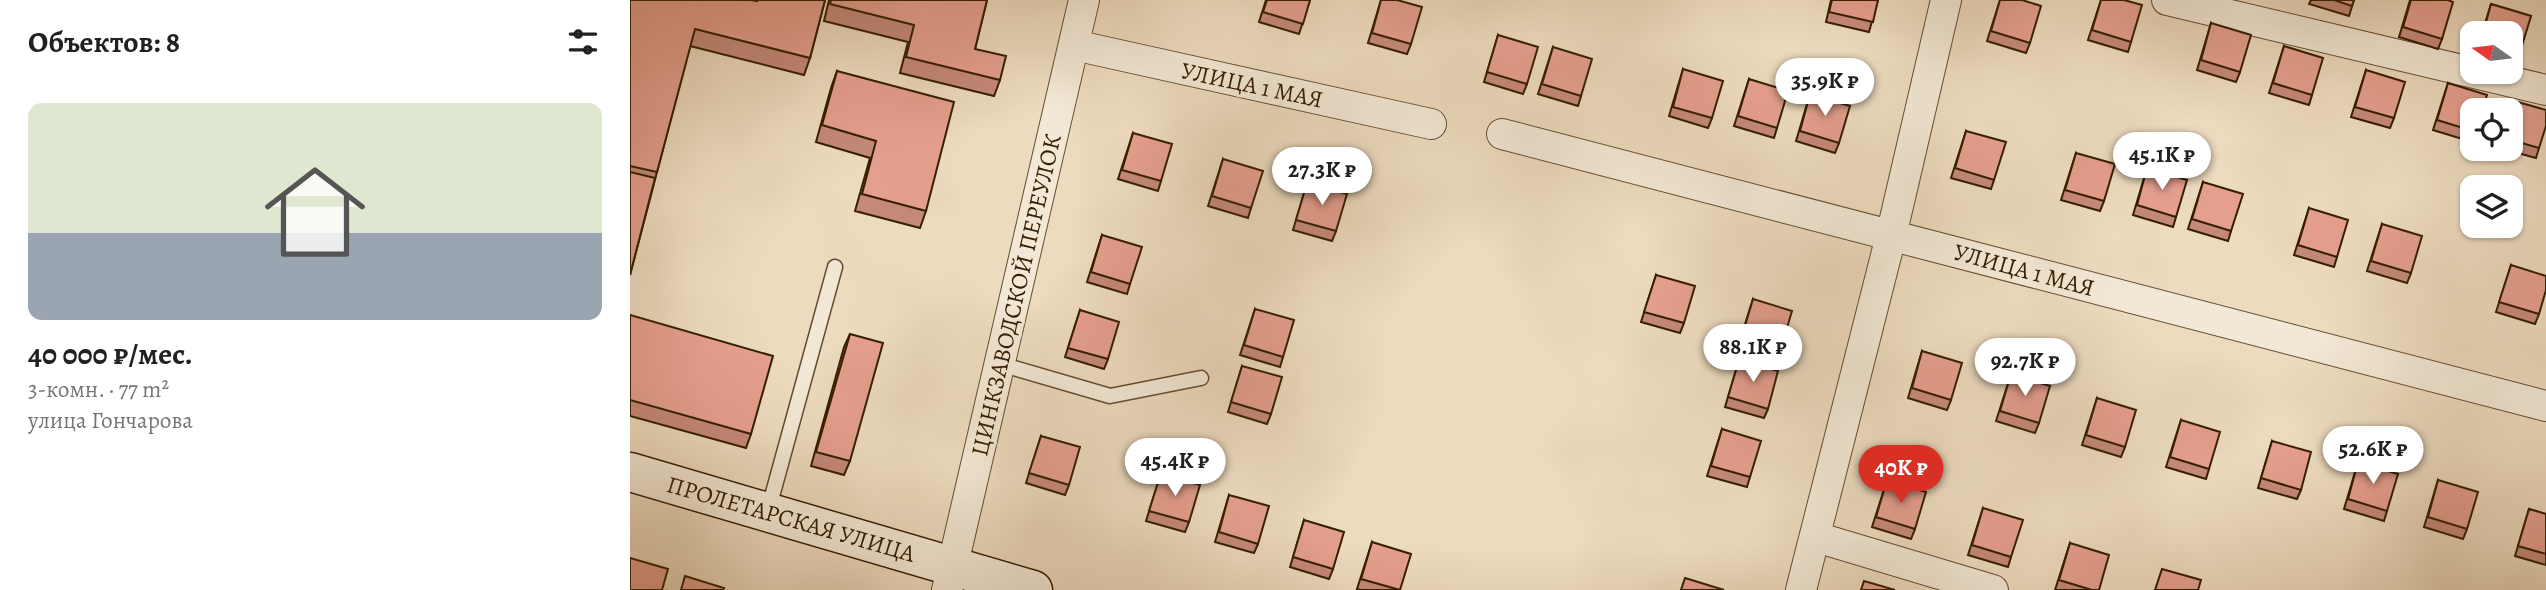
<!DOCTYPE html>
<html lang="ru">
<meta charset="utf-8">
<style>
body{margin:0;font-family:Alegreya,serif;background:#f2f2f2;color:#202124;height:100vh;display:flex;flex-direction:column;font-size:26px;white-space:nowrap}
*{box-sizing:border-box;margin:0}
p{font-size:23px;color:#757577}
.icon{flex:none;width:38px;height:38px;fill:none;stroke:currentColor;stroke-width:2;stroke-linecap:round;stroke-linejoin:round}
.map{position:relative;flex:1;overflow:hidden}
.drawer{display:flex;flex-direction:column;background:#fff;width:630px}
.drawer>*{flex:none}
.needle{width:46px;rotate:284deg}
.tools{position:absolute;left:1830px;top:21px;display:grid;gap:14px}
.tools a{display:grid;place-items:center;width:63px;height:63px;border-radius:14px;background:#fff;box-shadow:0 2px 5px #0004;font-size:35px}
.price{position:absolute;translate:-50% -60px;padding:0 16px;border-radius:24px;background:#fff;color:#222;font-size:23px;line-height:46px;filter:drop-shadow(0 2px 4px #0008)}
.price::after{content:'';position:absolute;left:50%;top:42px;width:21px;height:16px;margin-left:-10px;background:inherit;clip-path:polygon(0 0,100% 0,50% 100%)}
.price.on{background:#d93025;color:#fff}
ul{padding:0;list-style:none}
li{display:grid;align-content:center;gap:14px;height:371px;padding:0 28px}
li span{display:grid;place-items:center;height:217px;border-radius:14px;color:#555}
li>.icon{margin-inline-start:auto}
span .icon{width:126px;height:126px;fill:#fffc;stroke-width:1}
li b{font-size:30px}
h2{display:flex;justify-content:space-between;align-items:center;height:84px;padding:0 28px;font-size:30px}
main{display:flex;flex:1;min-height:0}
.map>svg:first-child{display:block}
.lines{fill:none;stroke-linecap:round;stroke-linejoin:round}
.lane-casing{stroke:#634d30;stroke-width:17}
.street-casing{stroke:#634d30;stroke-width:32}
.secondary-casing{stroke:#351e01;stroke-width:41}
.lane{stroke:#f3e8d5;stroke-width:14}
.street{stroke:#f3e8d5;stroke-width:30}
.secondary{stroke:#f3e8d5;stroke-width:38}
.wall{fill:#c5897a;stroke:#351e01;stroke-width:2}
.building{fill:#e59f8e;stroke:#351e01;stroke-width:2}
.labels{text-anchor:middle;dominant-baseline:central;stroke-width:6;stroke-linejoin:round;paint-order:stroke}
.street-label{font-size:24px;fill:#351e01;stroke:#f3e8d5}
</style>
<main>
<section class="drawer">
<h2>Объектов: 8<svg class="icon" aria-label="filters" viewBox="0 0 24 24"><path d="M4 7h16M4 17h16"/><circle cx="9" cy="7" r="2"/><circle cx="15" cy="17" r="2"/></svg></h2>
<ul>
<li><span style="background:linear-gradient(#dfe7d0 60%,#9aa5b1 0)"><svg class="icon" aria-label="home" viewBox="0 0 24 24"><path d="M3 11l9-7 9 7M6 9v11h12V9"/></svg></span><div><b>40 000 ₽/мес.</b><p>3-комн. · 77 m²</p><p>улица Гончарова</p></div></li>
</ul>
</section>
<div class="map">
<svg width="1916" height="590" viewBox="0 0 1916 590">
<rect width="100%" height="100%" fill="#eddbbf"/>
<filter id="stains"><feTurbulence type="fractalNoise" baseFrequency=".00286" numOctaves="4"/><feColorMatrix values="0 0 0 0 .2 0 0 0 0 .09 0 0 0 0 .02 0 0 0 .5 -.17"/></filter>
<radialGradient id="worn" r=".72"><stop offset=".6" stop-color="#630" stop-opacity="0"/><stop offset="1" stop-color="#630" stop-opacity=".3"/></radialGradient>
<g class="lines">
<defs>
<path id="lane" d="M370 364 480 396 571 378
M138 511 205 267"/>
<path id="street" d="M1537 0 1916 90
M444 45 801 124
M872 134 1916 406
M1186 537 1363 590
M317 590 454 0
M1171 590 1261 236 1316 0"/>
<path id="secondary" d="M0 472 403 590"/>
</defs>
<use href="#lane" class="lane-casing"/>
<use href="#street" class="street-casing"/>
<use href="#secondary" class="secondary-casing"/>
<use href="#lane" class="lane"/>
<use href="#street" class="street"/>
<use href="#secondary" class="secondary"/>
</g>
<path class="wall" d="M0 0 125 1 126 0H195L180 58 174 75 60 46 0 275Z
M199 0H357L345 49 370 80 364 96 270 73 278 42 194 21Z
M636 0H680L669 34 629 22Z
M751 0 781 44 777 54 738 43Z
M1201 0H1248L1239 32 1196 22Z
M1370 0 1400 43 1396 53 1357 41Z
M1471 0 1501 42 1498 52 1458 40Z
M1681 0H1724L1719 16 1679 4Z
M1780 0H1818L1812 39 1808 49 1769 37Z
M1861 4 1901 16 1886 62 1881 61V33H1852Z
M1581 23 1610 72 1606 82 1567 70Z
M868 35 897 84 893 94 854 82Z
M1654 46 1682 95 1679 105 1639 93Z
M923 47 951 96 948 106 908 94Z
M1053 69 1082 118 1078 128 1039 116Z
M1736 70 1764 118 1760 128 1721 117Z
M207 71 296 211 290 228 225 211 240 158 186 142 201 88Z
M1119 79 1147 128 1144 138 1104 126Z
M1818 83 1843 110 1842 142 1803 130Z
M1180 94 1209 143 1205 153 1166 141Z
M1881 100 1909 148 1906 158 1873 149H1881V110H1877Z
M1336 131 1364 180 1361 189 1321 178Z
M503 133 531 181 528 191 488 179Z
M1446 153 1474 201 1470 211 1431 200Z
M593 159 621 208 618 218 578 206Z
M1517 168 1546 217 1543 227 1503 215Z
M1573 182 1601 231 1598 241 1558 229Z
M677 183 706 231 702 241 663 230Z
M1679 208 1707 257 1704 267 1664 255Z
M1752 224 1781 273 1777 283 1737 271Z
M472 235 500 284 497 294 457 282Z
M1881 265 1909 314 1905 324 1866 312Z
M1026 275 1054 323 1050 333 1011 322Z
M1123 299 1151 348 1148 358 1108 346Z
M625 309 653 357 650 367 610 355Z
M450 310 478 359 474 369 435 357Z
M0 315 121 434 116 448 0 416Z
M220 334V461L214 475 181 466 214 347Z
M1292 351 1321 400 1317 410 1278 398Z
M1109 360 1138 409 1134 418 1095 407Z
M612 366 641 414 637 424 598 412Z
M1381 374 1409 423 1405 433 1366 421Z
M1467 398 1495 447 1491 457 1452 445Z
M1551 420 1579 469 1576 479 1536 467Z
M1092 429 1120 477 1117 487 1077 476Z
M411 436 439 485 435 495 396 483Z
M1642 441 1671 490 1667 499 1628 488Z
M1728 462 1757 511 1754 521 1714 509Z
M531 473 559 522 555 532 516 521Z
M1257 480 1285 529 1281 539 1242 527Z
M1808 480 1837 529 1833 539 1794 527Z
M599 495 628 544 624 553 585 542Z
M1353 508 1381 557 1378 567 1338 555Z
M1899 509 1916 514V565L1885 556Z
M674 520 703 569 699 579 660 567Z
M742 542 770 590H731L727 589Z
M1440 543 1469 590H1425Z"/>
<path class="building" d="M0 0H121L127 1V0H195L180 58 65 29 27 172 0 166Z
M201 0H357L345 49 376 56 370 80 276 57 284 25 200 4Z
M637 0H680L673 24 633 12Z
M751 0H767L792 7 781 44 742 33Z
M1202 0H1248L1243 22 1199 12Z
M1370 0H1392L1411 6 1400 43 1361 31Z
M1471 0H1494L1512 5 1501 42 1462 30Z
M1704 0H1724L1722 6Z
M1781 0H1818L1823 2 1812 39 1773 27Z
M1861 4 1901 16 1890 52 1881 50V33H1853Z
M1581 23 1621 35 1610 72 1571 60Z
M868 35 908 47 897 84 857 72Z
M1654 46 1693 58 1682 95 1643 83Z
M923 47 962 59 951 96 912 84Z
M1053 69 1093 81 1082 118 1043 107Z
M1736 70 1775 82 1764 118 1725 107Z
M207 71 324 102 296 211 232 194 246 141 192 125Z
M1119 79 1158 91 1147 128 1108 116Z
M1818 83 1857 95 1852 110H1843V131L1807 120Z
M1180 94 1220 106 1209 143 1170 131Z
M1881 100 1916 110V126L1909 148 1881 140V110H1878Z
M1336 131 1376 142 1364 180 1325 168Z
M503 133 542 144 531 181 492 170Z
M1446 153 1485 164 1474 201 1435 190Z
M593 159 633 171 621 208 582 196Z
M1517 168 1557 180 1546 217 1507 205Z
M0 172 25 178 0 275Z
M1573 182 1613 194 1601 231 1562 219Z
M677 183 717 194 706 231 666 220Z
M1679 208 1718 220 1707 257 1668 245Z
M1752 224 1792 236 1781 273 1741 261Z
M472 235 512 247 500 284 461 272Z
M1881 265 1916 276V290L1909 314 1869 302Z
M1026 275 1065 286 1054 323 1014 312Z
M1123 299 1162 311 1151 348 1112 336Z
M625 309 664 320 653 357 614 345Z
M450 310 489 322 478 359 438 348Z
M0 315 143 356 121 434 0 400Z
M220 334 253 343 220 461 186 452Z
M1292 351 1332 363 1321 400 1282 388Z
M1109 360 1148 371 1138 409 1098 397Z
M612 366 652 377 641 414 601 402Z
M1381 374 1420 386 1409 423 1370 411Z
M1467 398 1506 410 1495 447 1456 435Z
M1551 420 1590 432 1579 469 1540 457Z
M1092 429 1131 441 1120 477 1081 466Z
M411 436 450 447 439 485 399 473Z
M1642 441 1681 452 1671 490 1631 478Z
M1728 462 1768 474 1757 511 1718 499Z
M531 473 570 485 559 522 519 511Z
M1257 480 1296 492 1285 529 1246 517Z
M1808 480 1848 492 1837 529 1798 517Z
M599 495 639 506 628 544 589 532Z
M1353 508 1393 520 1381 557 1342 545Z
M1899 509 1916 514V554L1888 546Z
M674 520 714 532 703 569 663 557Z
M742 542 781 554 770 590 731 579Z
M1440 543 1479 555 1469 590H1462L1429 580Z
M0 558 38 569 32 590H0Z
M1532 569 1571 580 1568 590H1525Z
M55 576 94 588 93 590H51Z
M1055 578 1094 590H1051Z
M1234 581 1265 590H1231Z"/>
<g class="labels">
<g class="street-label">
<text transform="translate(622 85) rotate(12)">УЛИЦА 1 МАЯ</text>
<text transform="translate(1394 270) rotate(15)">УЛИЦА 1 МАЯ</text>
<text transform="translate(386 295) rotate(-77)">ЦИНКЗАВОДСКОЙ ПЕРЕУЛОК</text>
<text transform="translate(161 519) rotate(16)">ПРОЛЕТАРСКАЯ УЛИЦА</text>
</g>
</g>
<rect width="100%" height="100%" filter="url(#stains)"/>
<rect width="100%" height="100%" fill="url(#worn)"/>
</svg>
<div class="tools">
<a><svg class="needle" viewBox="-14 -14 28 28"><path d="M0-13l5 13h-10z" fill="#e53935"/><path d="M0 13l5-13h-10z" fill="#757577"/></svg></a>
<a><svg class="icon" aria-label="locate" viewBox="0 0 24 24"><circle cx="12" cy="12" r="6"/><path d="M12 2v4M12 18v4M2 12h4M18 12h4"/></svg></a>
<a><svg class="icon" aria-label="layers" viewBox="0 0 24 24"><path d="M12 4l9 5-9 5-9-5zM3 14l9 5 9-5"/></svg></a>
</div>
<b class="price" style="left:1195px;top:118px">35.9K ₽</b>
<b class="price" style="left:1532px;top:192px">45.1K ₽</b>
<b class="price" style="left:692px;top:207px">27.3K ₽</b>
<b class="price" style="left:1123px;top:384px">88.1K ₽</b>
<b class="price" style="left:1395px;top:398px">92.7K ₽</b>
<b class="price" style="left:1743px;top:486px">52.6K ₽</b>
<b class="price" style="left:545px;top:498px">45.4K ₽</b>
<b class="price on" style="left:1271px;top:505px">40K ₽</b>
</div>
</main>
